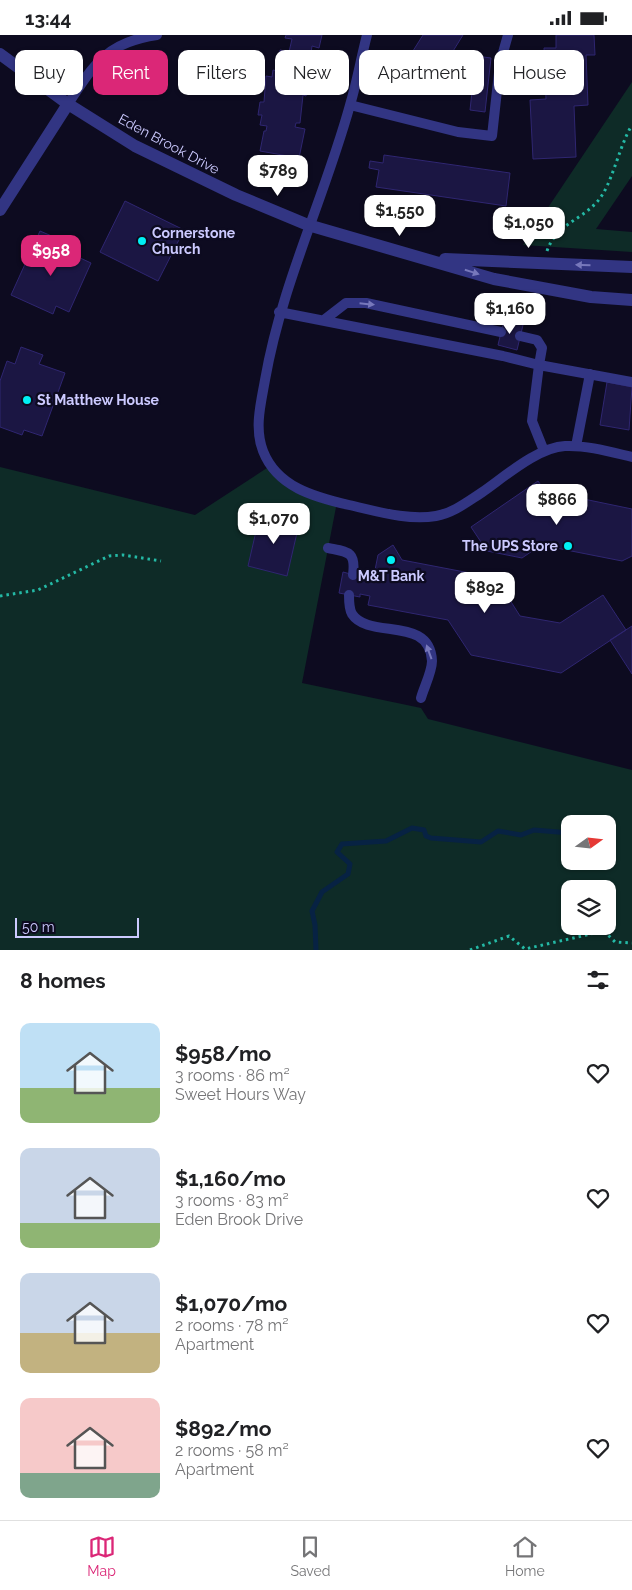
<!DOCTYPE html>
<meta charset="utf-8">
<style>
body{margin:0;font-family:Raleway,sans-serif;background:#f6f6f6;color:#202124;height:100vh;display:flex;flex-direction:column;font-size:19px;white-space:nowrap}
*{box-sizing:border-box;margin:0}
p{font-size:16px;color:#757577}
.icon{flex:none;width:28px;height:28px;fill:none;stroke:currentColor;stroke-width:2;stroke-linecap:round;stroke-linejoin:round}
.map{position:relative;height:915px;overflow:hidden}
.details{display:flex;flex-direction:column;background:#fff;flex:1}
.details>*{flex:none}
.banner{position:absolute;left:15px;top:15px;width:602px;height:45px;display:flex;gap:10px}
.needle{width:32px;rotate:75deg}
.tools{position:absolute;left:561px;top:780px;display:grid;gap:10px}
.tools a{display:grid;place-items:center;width:55px;height:55px;border-radius:10px;background:#fff;box-shadow:0 1px 4px #0004;font-size:25px}
.scale{position:absolute;left:15px;bottom:12px;width:124px;box-sizing:border-box;padding-left:5px;border:2px solid #cccaff;border-top:0;font-size:14px;line-height:18px;white-space:nowrap;color:#cccaff;-webkit-text-stroke:4px #0d0b20;paint-order:stroke}
.price{position:absolute;translate:-50% -42px;padding:0 11px;border-radius:10px;background:#fff;color:#222;font-size:16px;line-height:32px;filter:drop-shadow(0 1px 2px #0008)}
.price::after{content:'';position:absolute;left:50%;top:30px;width:15px;height:11px;margin-left:-8px;background:inherit;clip-path:polygon(0 0,100% 0,50% 100%)}
.price.active{background:#db2777;color:#fff}
ul{padding:0;list-style:none}
li{display:flex;align-items:center;gap:15px;height:125px;padding:0 20px}
li span{display:grid;place-items:center;flex:none;width:140px;height:100px;border-radius:10px;color:#555}
li>.icon{margin-inline-start:auto}
span .icon{width:60px;height:60px;fill:#fffc;stroke-width:1}
li b{font-size:21px}
h2{display:flex;justify-content:space-between;align-items:center;height:60px;padding:0 20px;font-size:21px}
.pill{padding:0 18px;border-radius:10px;background:#fff;box-shadow:0 1px 4px #0004;font-size:18px;line-height:45px}
.pill.active{background:#db2777;color:#fff}
.status{display:flex;justify-content:space-between;align-items:center;height:35px;padding:0 25px;background:#fff;direction:ltr}
.status svg{height:14px;fill:currentColor}
.tabs{display:flex;justify-content:space-around;align-items:center;height:70px;border-top:1px solid #e0e0e0;background:#fff;font-size:14px;color:#757577}
.tabs a{display:grid;justify-items:center;gap:2px}
.tabs .active{color:#db2777}
.map>svg:first-child{display:block}
.green{fill:#0e2b27;fill-rule:evenodd}
.lines{fill:none;stroke-linecap:round;stroke-linejoin:round}
.stream{stroke:#072243;stroke-width:5}
.building{fill:#1b1643;stroke:#2f2671}
.path{stroke:#24b9a5;stroke-width:3;stroke-dasharray:2.5 4;stroke-linecap:butt}
.lane{stroke:#323583;stroke-width:10}
.street{stroke:#323583;stroke-width:12}
.oneway{fill:#7778bb}
.poi-dot{fill:#00f0f5;stroke:#0d0b20;stroke-width:2}
.labels{text-anchor:middle;dominant-baseline:central;stroke-width:4.5;stroke-linejoin:round;paint-order:stroke}
.street-label{font-size:14px;fill:#cccaff;stroke:#0d0b20}
.poi-label{font-size:14px;font-weight:bold;fill:#cccaff;stroke:#0d0b20;text-anchor:start}
</style>
<div class="status"><b>13:44</b><svg viewBox="0 0 49 12"><path d="M0 12V9h3v3zM5 12V6h3v6zM10 12V3h3v9zM15 12V0h3v12zM26 1h20v11H26zM47 4h2v5h-2z"/></svg></div>
<div class="map">
<svg width="632" height="915" viewBox="0 0 632 915">
<rect width="100%" height="100%" fill="#0d0b20"/>
<path class="green" d="M632 47V141L596 194 632 197V217L523 210Z
M270 431 277 440 337 467 302 648 421 673 428 684 632 735V915H0V432L195 480ZM570 789H608V826H570ZM570 854H608V891H570Z"/>
<g class="lines">
<path class="stream" d="M316 915 315 890 312 876 322 857 348 839 350 829 337 817 342 809 386 806 412 793 424 795 426 801 431 803 481 807 498 796 521 800 534 795 570 798"/>
</g>
<path class="building" d="M286 0H322L319 13 312 11 311 18 317 19 316 23 319 24 317 35 313 34 311 42 304 40 303 47 309 48 306 61 303 60 300 88H296L295 92 305 94 299 123 260 116 264 96H266L267 91 260 90 262 80H258L260 67H264L266 41 272 42 273 35 281 37 283 27 279 26 280 15 289 17 292 4 285 3Z
M423 0H463L450 21 453 24 438 48 406 27Z
M556 0H594L595 20H586L588 70 574 71 576 122 533 124 530 65 546 64 544 13H556Z
M476 21 491 23 485 77 470 75Z
M384 120 510 138 506 171 376 152 379 135 369 133 370 126 383 128Z
M125 166 184 195 158 246 100 217Z
M40 196 54 202 50 209 91 228 69 277 56 271 53 279 11 260Z
M504 285 523 290 517 315 498 310Z
M21 312 43 320 39 329 65 338 42 401 24 395 22 400 0 392V346L7 326 15 329Z
M607 347 632 352 629 395 600 390Z
M538 446 545 456 632 474V521L622 526 541 510 522 523 487 516 471 492Z
M260 479 299 489 287 541 248 531Z
M393 510 402 525 496 543 520 581 560 588 603 560 626 595 561 638 471 620 448 585 368 570 370 561 360 559V562L339 558 343 537 373 545 378 520Z
M632 591V639L610 605Z"/>
<g class="lines">
<path class="path" d="M547 216C556 190 579 186 596 168 612 152 618 113 632 90
M0 561 38 555 109 521 123 520 161 526
M470 915 509 901 525 914 604 896 615 907 632 908"/>
<path class="lane" d="M367 0C361 23 357 47 350 70 324 164 282 248 265 345 261 368 254 393 263 416 277 452 314 462 349 470 376 476 408 486 436 481 453 478 467 467 481 458 503 443 538 412 565 411 587 410 611 417 632 422
M68 69C94 29 107 7 157 0
M350 70 458 97 492 101 500 28 508 0
M279 277 503 321 539 330 532 386 544 416
M324 285 346 268H366L501 297
M520 301 537 305 542 313 539 330 632 347
M576 411 590 339
M328 513C348 517 356 516 353 540
M349 560C349 566 349 574 352 579 369 605 430 580 432 626 432 637 424 652 421 663"/>
<path class="street" d="M0 19 68 69 135 111 236 160 308 190 494 244 591 262 632 265
M0 175 68 69
M445 224 632 232"/>
</g>
<defs><path id="oneway-solid" d="M-6-.8H1V-3.2L6.5 0L1 3.2V.8H-6Z" transform="scale(1.25)"/></defs>
<g class="oneway">
<use href="#oneway-solid" transform="translate(583 230) rotate(-178)"/>
<use href="#oneway-solid" transform="translate(472 237) rotate(17)"/>
<use href="#oneway-solid" transform="translate(367 269) rotate(6)"/>
<use href="#oneway-solid" transform="translate(429 617) rotate(-110)"/>
</g>
<g class="poi-dot">
<circle cx="142" cy="206" r="5"/>
<circle cx="27" cy="365" r="5"/>
<circle cx="568" cy="511" r="5"/>
<circle cx="391" cy="525" r="5"/>
</g>
<g class="labels">
<g class="street-label">
<text transform="translate(169 109) rotate(28)">Eden Brook Drive</text>
</g>
<g class="poi-label">
<text x="152" y="198">Cornerstone<tspan x="152" dy="16">Church</tspan></text>
<text x="37" y="365">St Matthew House</text>
<text x="558" y="511" text-anchor="end">The UPS Store</text>
<text x="391" y="541" text-anchor="middle">M&amp;T Bank</text>
</g>
</g>
</svg>
<div class="tools">
<a><svg class="needle" viewBox="-14 -14 28 28"><path d="M0-13l5 13h-10z" fill="#e53935"/><path d="M0 13l5-13h-10z" fill="#757577"/></svg></a>
<a><svg class="icon" aria-label="layers" viewBox="0 0 24 24"><path d="M12 4l9 5-9 5-9-5zM3 14l9 5 9-5"/></svg></a>
</div>
<div class="scale">50 m</div>
<b class="price" style="left:278px;top:162px">$789</b>
<b class="price" style="left:400px;top:202px">$1,550</b>
<b class="price" style="left:529px;top:214px">$1,050</b>
<b class="price active" style="left:51px;top:242px">$958</b>
<b class="price" style="left:510px;top:300px">$1,160</b>
<b class="price" style="left:557px;top:491px">$866</b>
<b class="price" style="left:274px;top:510px">$1,070</b>
<b class="price" style="left:485px;top:579px">$892</b>
<div class="banner">
<a class="pill">Buy</a>
<a class="pill active">Rent</a>
<a class="pill">Filters</a>
<a class="pill">New</a>
<a class="pill">Apartment</a>
<a class="pill">House</a>
</div>
</div>
<section class="details">
<h2>8 homes<svg class="icon" aria-label="filters" viewBox="0 0 24 24"><path d="M4 7h16M4 17h16"/><circle cx="9" cy="7" r="2"/><circle cx="15" cy="17" r="2"/></svg></h2>
<ul>
<li><span style="background:linear-gradient(#bfe0f5 65%,#8fb573 0)"><svg class="icon" aria-label="home" viewBox="0 0 24 24"><path d="M3 11l9-7 9 7M6 9v11h12V9"/></svg></span><div><b>$958/mo</b><p>3 rooms · 86 m²</p><p>Sweet Hours Way</p></div><svg class="icon" aria-label="heart" viewBox="0 0 24 24"><path d="M12 20l-8-8c-3-5 5-10 8-4 3-6 11-1 8 4z"/></svg></li>
<li><span style="background:linear-gradient(#c9d6e8 75%,#8fb573 0)"><svg class="icon" aria-label="home" viewBox="0 0 24 24"><path d="M3 11l9-7 9 7M6 9v11h12V9"/></svg></span><div><b>$1,160/mo</b><p>3 rooms · 83 m²</p><p>Eden Brook Drive</p></div><svg class="icon" aria-label="heart" viewBox="0 0 24 24"><path d="M12 20l-8-8c-3-5 5-10 8-4 3-6 11-1 8 4z"/></svg></li>
<li><span style="background:linear-gradient(#c9d6e8 60%,#c2b280 0)"><svg class="icon" aria-label="home" viewBox="0 0 24 24"><path d="M3 11l9-7 9 7M6 9v11h12V9"/></svg></span><div><b>$1,070/mo</b><p>2 rooms · 78 m²</p><p>Apartment</p></div><svg class="icon" aria-label="heart" viewBox="0 0 24 24"><path d="M12 20l-8-8c-3-5 5-10 8-4 3-6 11-1 8 4z"/></svg></li>
<li><span style="background:linear-gradient(#f6c9c9 75%,#7fa58c 0)"><svg class="icon" aria-label="home" viewBox="0 0 24 24"><path d="M3 11l9-7 9 7M6 9v11h12V9"/></svg></span><div><b>$892/mo</b><p>2 rooms · 58 m²</p><p>Apartment</p></div><svg class="icon" aria-label="heart" viewBox="0 0 24 24"><path d="M12 20l-8-8c-3-5 5-10 8-4 3-6 11-1 8 4z"/></svg></li>
</ul>
</section>
<nav class="tabs">
<a class="active"><svg class="icon" aria-label="map" viewBox="0 0 24 24"><path d="M3 6l6-2 6 2 6-2v14l-6 2-6-2-6 2zM9 4v14M15 6v14"/></svg>Map</a>
<a><svg class="icon" aria-label="saved" viewBox="0 0 24 24"><path d="M7 4h10v16l-5-4-5 4z"/></svg>Saved</a>
<a><svg class="icon" aria-label="home" viewBox="0 0 24 24"><path d="M3 11l9-7 9 7M6 9v11h12V9"/></svg>Home</a>
</nav>
